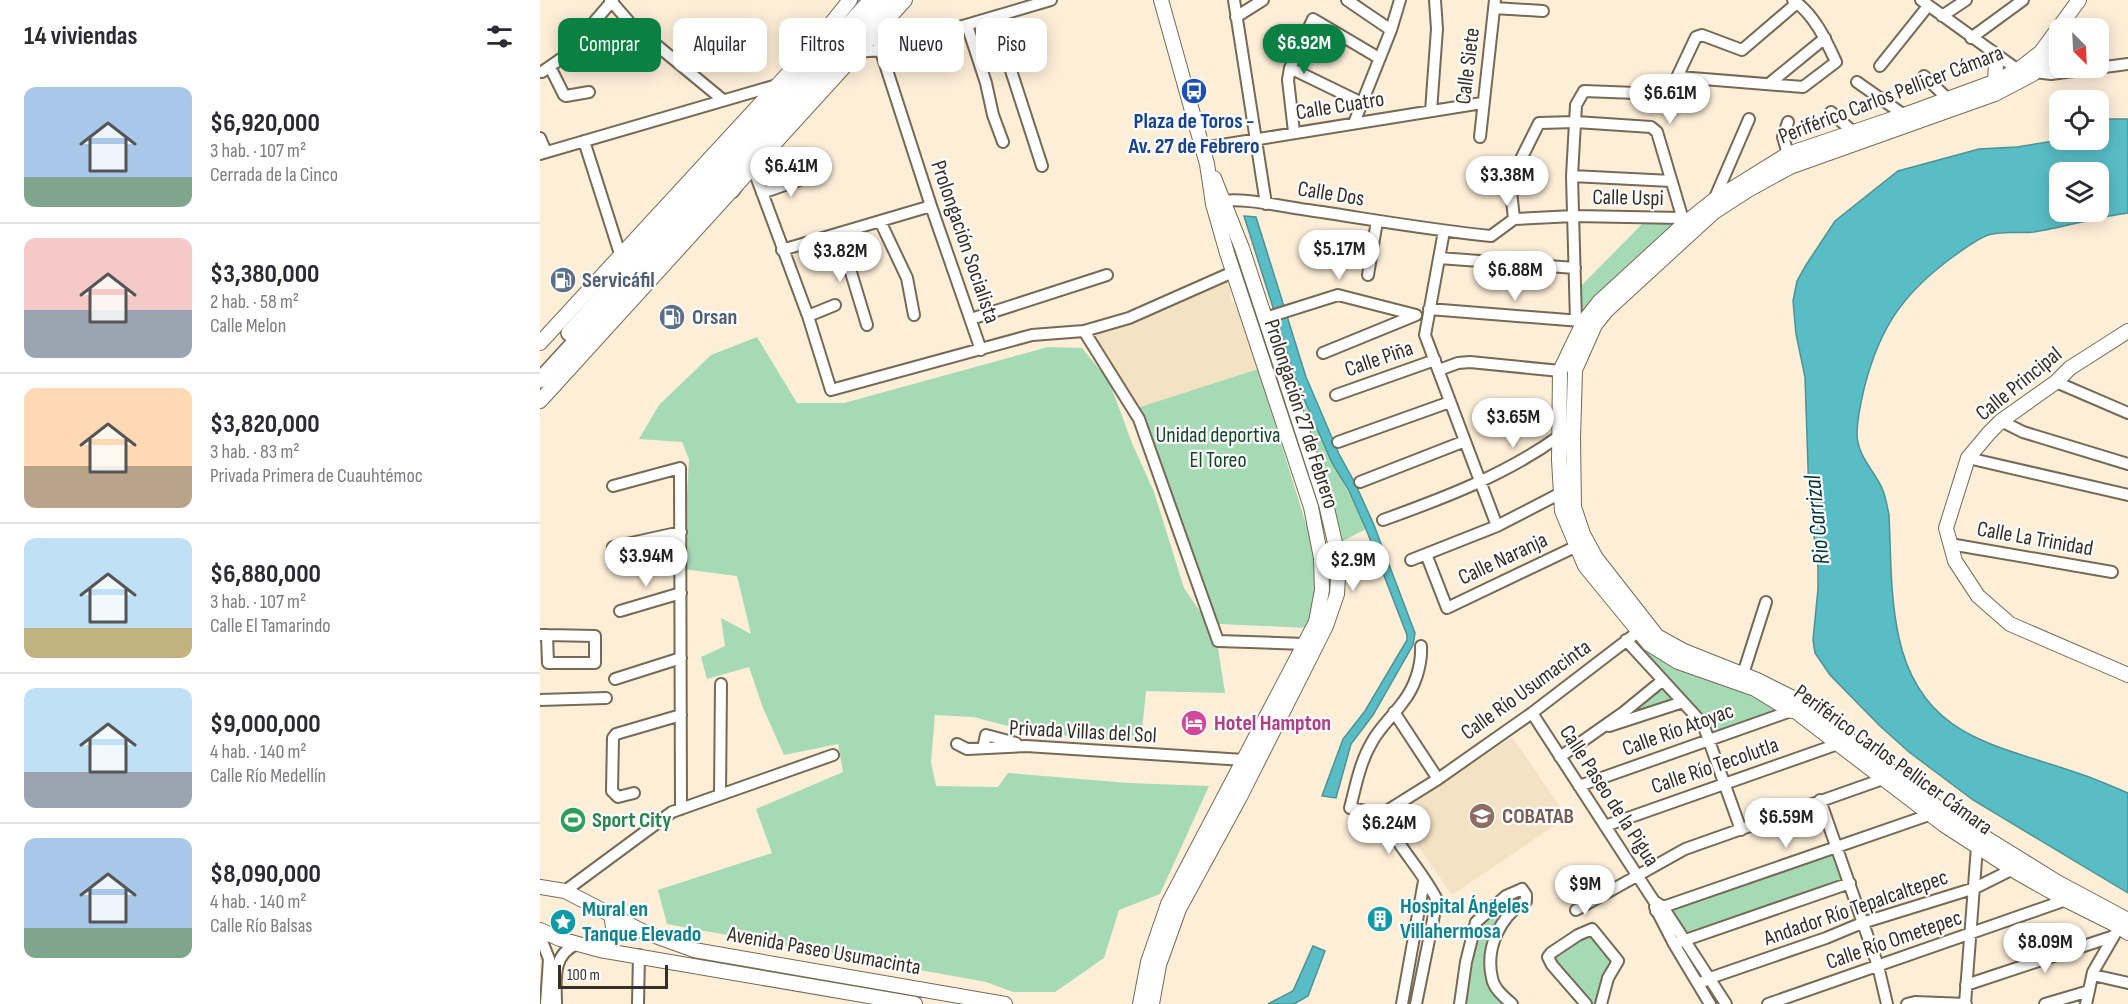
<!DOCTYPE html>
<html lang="es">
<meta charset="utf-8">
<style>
body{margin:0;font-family:"Sofia Sans Condensed",sans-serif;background:#f7f7f7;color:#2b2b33;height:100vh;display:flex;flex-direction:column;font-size:22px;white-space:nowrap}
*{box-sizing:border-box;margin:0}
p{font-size:20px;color:#7c7c81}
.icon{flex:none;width:33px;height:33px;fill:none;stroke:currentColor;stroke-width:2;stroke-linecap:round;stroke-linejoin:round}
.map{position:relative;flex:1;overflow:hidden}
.details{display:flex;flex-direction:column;background:#fff;width:540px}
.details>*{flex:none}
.top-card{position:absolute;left:18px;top:18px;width:570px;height:54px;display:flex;gap:12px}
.needle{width:39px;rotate:156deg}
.controls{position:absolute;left:1509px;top:18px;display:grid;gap:12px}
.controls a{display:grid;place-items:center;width:60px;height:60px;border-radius:12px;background:#fff;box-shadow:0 3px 15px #0003;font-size:30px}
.scale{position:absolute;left:18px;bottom:15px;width:110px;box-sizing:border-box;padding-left:6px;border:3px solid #352f27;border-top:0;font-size:16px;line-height:21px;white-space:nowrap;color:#352f27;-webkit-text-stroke:4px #fdfdfd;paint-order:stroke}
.price{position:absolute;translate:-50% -51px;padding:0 14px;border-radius:21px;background:#fff;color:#222;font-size:20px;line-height:39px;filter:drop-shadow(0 2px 3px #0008)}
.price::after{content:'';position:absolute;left:50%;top:36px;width:18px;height:14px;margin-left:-9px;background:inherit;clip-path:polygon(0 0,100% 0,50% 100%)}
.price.current{background:#0b8043;color:#fff}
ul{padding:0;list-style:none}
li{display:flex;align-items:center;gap:18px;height:150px;padding:0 24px}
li+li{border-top:2px solid #e1e1e2}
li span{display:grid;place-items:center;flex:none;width:168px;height:120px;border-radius:12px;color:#555}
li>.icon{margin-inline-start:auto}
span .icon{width:72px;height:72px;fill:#fffc;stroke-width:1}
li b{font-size:26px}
h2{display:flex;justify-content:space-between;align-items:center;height:72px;padding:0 24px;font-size:26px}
.pill{padding:0 21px;border-radius:12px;background:#fff;box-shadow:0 3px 15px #0003;font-size:21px;line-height:54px}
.pill.current{background:#0b8043;color:#fff}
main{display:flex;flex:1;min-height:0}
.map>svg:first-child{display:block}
.built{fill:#f4e2c5}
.green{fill:#a5dab5}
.water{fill:#59bdc6;stroke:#4e9296;stroke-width:1.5;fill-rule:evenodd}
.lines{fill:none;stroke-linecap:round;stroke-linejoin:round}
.minor-casing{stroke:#766a56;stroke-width:14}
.major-casing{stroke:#766a56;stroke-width:16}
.highway-casing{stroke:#766a56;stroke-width:18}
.minor{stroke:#fff;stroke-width:10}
.major{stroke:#fff;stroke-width:14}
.highway{stroke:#fff;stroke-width:15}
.labels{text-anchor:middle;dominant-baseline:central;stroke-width:4.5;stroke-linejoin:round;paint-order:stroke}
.street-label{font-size:22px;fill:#352f27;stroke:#fdfdfd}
.transit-label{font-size:22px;font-weight:bold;fill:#164399;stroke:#fdfdfd}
.service-label{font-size:22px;font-weight:bold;fill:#4e5e75;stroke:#fdfdfd;text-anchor:start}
.park-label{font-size:22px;fill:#134629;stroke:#fdfdfd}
.hotel-label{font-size:22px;font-weight:bold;fill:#b23c85;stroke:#fdfdfd;text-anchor:start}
.education-label{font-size:22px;font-weight:bold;fill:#785e54;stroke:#fdfdfd;text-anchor:start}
.leisure-label{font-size:22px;font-weight:bold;fill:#27864d;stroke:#fdfdfd;text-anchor:start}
.culture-label{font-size:22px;font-weight:bold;fill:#0d838f;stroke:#fdfdfd;text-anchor:start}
.water-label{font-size:24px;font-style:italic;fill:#023438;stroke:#fdfdfd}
</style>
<main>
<section class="details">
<h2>14 viviendas<svg class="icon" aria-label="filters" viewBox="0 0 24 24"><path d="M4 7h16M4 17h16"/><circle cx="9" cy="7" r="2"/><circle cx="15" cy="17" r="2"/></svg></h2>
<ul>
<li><span style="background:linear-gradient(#a9c7e8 75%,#7fa58c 0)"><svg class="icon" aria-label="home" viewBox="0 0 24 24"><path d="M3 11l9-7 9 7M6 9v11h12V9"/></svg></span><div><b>$6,920,000</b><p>3 hab. · 107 m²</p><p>Cerrada de la Cinco</p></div></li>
<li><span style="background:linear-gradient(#f6c9c9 60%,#9aa5b1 0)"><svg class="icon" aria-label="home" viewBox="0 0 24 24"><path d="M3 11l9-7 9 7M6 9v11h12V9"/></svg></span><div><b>$3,380,000</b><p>2 hab. · 58 m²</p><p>Calle Melon</p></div></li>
<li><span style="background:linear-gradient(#ffd9b3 65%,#b9a48a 0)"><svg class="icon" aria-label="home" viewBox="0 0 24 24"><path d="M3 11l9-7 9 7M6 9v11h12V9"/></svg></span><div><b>$3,820,000</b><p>3 hab. · 83 m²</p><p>Privada Primera de Cuauhtémoc</p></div></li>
<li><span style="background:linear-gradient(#bfe0f5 75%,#c2b280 0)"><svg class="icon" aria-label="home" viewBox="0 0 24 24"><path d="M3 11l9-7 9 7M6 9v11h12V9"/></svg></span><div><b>$6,880,000</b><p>3 hab. · 107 m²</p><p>Calle El Tamarindo</p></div></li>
<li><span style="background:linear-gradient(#bfe0f5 70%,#9aa5b1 0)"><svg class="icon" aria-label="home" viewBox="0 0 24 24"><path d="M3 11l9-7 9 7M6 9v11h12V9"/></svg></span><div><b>$9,000,000</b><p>4 hab. · 140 m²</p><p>Calle Río Medellín</p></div></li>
<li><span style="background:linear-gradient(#a9c7e8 75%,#7fa58c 0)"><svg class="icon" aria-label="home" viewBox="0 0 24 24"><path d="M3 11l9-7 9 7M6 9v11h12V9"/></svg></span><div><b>$8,090,000</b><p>4 hab. · 140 m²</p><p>Calle Río Balsas</p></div></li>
</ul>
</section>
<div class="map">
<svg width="1588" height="1004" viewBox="0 0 1588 1004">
<rect width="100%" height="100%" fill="#fdeed8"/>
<path class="built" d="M687 280 690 288V299L698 310 718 369 597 408 552 337Z
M972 737 1027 817 912 895 857 815Z"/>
<path class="green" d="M1108 218H1142L1036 321V291Z
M735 314C742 337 749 359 756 381 775 432 803 480 826 529L799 543 725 318Z
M217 337 257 403H304L508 347 542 348 569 381 592 443 614 492 644 588 676 635 685 693 606 691 601 740 549 739 476 728 433 717 395 715 391 762 396 786 458 787 468 773 589 783 669 786 620 894 579 910 564 958 515 992H473L446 982 127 924 118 890 232 853 216 809 303 772 298 744 244 755 223 708 209 667 167 679 161 657 185 646 181 618 211 634 197 576 143 569 149 459 142 442 99 439 119 405 171 355Z
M718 369 770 537 779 589 770 628 679 624 597 408Z
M1097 631 1251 711 1168 740 1143 702 1057 730 1123 680 1086 640Z
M1297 846 1310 883 1145 939 1123 907Z
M975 891 986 895 959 926 952 978 972 1004H920L936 922Z
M1046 930 1078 961 1061 1004H1046L1012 965 1011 953Z"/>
<path class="water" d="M1559 119H1588V213C1556 217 1526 227 1494 232 1479 234 1463 230 1448 235 1435 240 1421 251 1410 259 1362 295 1340 328 1325 385 1321 401 1317 418 1317 435 1318 457 1334 470 1342 488 1346 497 1347 506 1349 515 1351 556 1350 598 1359 638 1382 742 1462 745 1546 776 1560 781 1574 787 1588 793V893L1433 800 1369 752 1340 726 1290 675 1275 653 1273 640 1278 589V567L1269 497 1265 377 1256 334 1253 301 1257 281 1266 265 1295 221 1358 171 1439 149 1477 147 1520 140H1558ZM1520 172H1558V212H1520Z
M704 216 716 217 766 377 799 454 815 483 834 525 875 633 873 645 833 715 811 744 796 798 782 796 803 739 825 711 867 640V635L826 529 808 489 792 463 757 383Z
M773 946 785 951 768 996 754 1004H728L753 991Z"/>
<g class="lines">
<defs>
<path id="minor" d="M70 0 91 24 183 100
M694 0 726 204
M807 0 851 30
M1381 0 1478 70 1511 74 1588 64
M954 8 1003 11
M1402 16 1426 0
M696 17 723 0
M454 18 502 166
M427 25 446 83 453 115 463 142
M335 33 391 206 441 350
M1431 38 1483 0
M317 52 341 50 511 0
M1340 66 1388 6
M10 67 24 95 26 96 49 92
M750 68 822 103
M2 72 25 56 73 0
M1384 76 1408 99
M1139 77 1263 87 1296 62C1286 40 1274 14 1253 0
M1317 82 1364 115
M1230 83 1285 38
M1131 90 1156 37 1162 35 1202 50 1257 3
M891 111 897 29 895 0
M1291 112 1313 132
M814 123 851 30 860 0
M754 132 748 80 750 68 773 19 839 58
M940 137 955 0
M0 138 6 152
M44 141 81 257
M663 148 942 103
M0 154 237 85
M1248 154 1243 137 1248 122
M213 168 268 316 291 390 492 335 544 331 589 318 693 272
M1032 176 1131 181
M222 193 271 176
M1174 200 1209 119
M677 202C699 196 745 207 768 210 829 219 890 230 951 236L974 219 1034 216 1142 218
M974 219 970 181 999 123 1036 122 1111 127 1117 132 1144 223
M340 221 367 278 374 315
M904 231 885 335 957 526
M299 233 327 325
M242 250 391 206
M899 258 1035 268
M828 275 837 221
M889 309 1041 321
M268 316 295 305
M725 318 798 295 876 315
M431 319 567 275
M1036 321 1032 176 1036 105 1044 91 1096 93
M544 331 599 419 678 641 765 644
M783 353 876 315
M899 370 918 363 930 362 1020 371
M1516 382 1588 413
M796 395 895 360
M1461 421 1483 432 1588 464
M798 442 910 402
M1428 458 1588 495
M820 482 925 441
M73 486 140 468 141 809
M843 520C904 498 965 475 1018 437
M1410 544 1572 572
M73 547 141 532
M886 554 907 608 1037 546
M871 560 957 526 1021 493
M80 611 141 593
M0 635H7L55 636V663H8L7 635
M1086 640 1163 724 1201 830
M1203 674 1226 602
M75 679 141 658
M0 700 66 698
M854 712 898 779 842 814 810 808C816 785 820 762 832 742 840 727 853 716 863 702 875 687 882 665 881 646
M992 713 1097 875 1114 901 1123 907 1186 1004
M1069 726 1143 702
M417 744 427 749 486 746 704 760
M443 748 446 735 476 743
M1020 757 1084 712 1123 680
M898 779 992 713 1103 628
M1039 786 1251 711
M94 793 78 797 72 791 73 738 76 734 141 715
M180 795 181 684
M1280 800 1338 966 1347 1004
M842 814C856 845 882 870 897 900L876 1004
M1065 826 1298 744
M25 891 132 812 293 755
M1115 907 1134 944 1170 1004
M1036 910 1145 849 1343 779
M1116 911 1123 907 1389 815
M0 936 9 959 6 1004
M1134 944 1310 883
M1553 975 1588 983
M1159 984 1170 978 1286 938 1322 923 1435 888 1473 869
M1426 985 1574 936
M16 1004C16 981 11 955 37 944
M98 1004 99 955
M862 1004 884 881
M920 1004 926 962 936 922 966 896 982 889 986 895V901C960 916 945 948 952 978 954 989 964 997 972 1004
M1046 1004 1012 965 1008 957 1011 953 1038 935 1052 929 1078 961 1068 978 1061 1004
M1228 1004 1526 900
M1367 1004 1375 1002 1426 1004
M1425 1004 1437 847
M1505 1004 1549 991
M1546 1004 1553 972 1575 934"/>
<path id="major" d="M1539 0 1501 52 1478 70 1451 83 1364 115 1248 154 1174 200 1144 224 1059 302 1044 321 1020 371 1019 460 1022 511 1045 566 1109 644 1138 662 1215 689 1251 711H1255L1404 825 1478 873 1526 900 1578 926 1588 933
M1520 45 1513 55 1493 74 1455 94 1250 167 1208 190 1174 212 1067 310 1055 325 1035 370 1033 438 1034 507 1043 534 1056 558 1117 636 1144 651 1217 680 1257 700 1404 812 1517 882 1588 920
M1452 53 1456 64 1455 81
M1588 331 1530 368 1516 382 1461 421 1449 433 1428 458 1406 528 1415 561 1438 596 1470 624 1588 675
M0 343 268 52 310 0
M0 401 365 0
M0 887 25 891 104 932 154 950 465 1004
M0 930 20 939 60 950 375 1004
M60 950C72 939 77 928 69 912
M600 1004 608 962 628 904 776 622 782 590 781 558 771 507 687 253 673 204 667 164 621 0
M612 1004 619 965 639 909 700 797 786 626 797 594 799 560 786 504 758 418 702 248 674 178"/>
<path id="highway" d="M192 190 213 158
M29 333 331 0
M0 380 348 0"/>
</defs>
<use href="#minor" class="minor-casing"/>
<use href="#major" class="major-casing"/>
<use href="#highway" class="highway-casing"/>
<use href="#minor" class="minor"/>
<use href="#major" class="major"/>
<use href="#highway" class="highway"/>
</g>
<defs>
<symbol id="bus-disc" viewBox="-11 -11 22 22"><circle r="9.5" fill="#1a4fb4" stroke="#fdfdfd"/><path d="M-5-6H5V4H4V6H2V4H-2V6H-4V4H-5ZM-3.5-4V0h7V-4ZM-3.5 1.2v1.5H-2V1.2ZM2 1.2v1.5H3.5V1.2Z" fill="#fff"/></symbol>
<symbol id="fuel-disc" viewBox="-11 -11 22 22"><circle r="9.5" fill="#5c6f8a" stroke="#fdfdfd"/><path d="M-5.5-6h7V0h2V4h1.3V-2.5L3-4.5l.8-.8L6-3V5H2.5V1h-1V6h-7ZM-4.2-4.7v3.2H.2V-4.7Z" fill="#fff"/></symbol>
<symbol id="hotel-disc" viewBox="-11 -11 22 22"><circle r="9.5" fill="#d1479c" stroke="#fdfdfd"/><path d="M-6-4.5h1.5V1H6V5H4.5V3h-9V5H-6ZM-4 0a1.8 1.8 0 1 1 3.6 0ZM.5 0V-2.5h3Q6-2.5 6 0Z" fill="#fff"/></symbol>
<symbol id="school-disc" viewBox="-11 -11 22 22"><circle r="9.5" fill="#8d6e63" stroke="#fdfdfd"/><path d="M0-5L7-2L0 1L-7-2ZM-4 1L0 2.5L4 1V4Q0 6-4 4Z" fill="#fff"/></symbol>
<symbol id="stadium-disc" viewBox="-11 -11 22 22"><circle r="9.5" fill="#2e9e5b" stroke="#fdfdfd"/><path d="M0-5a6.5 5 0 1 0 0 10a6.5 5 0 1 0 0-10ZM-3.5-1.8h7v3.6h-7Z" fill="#fff"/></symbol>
<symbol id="building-disc" viewBox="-11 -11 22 22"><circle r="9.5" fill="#0f9aa8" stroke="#fdfdfd"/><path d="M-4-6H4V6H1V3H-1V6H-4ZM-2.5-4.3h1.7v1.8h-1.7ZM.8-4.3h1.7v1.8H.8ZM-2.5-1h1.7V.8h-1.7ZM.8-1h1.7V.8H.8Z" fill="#fff"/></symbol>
<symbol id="sight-disc" viewBox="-11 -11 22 22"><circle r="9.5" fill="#0f9aa8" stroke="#fdfdfd"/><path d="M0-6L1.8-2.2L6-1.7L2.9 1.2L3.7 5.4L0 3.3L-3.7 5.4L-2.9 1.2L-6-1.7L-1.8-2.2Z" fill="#fff"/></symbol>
</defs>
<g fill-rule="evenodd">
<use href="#bus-disc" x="639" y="76" width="30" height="30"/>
<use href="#fuel-disc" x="8" y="265" width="30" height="30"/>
<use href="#fuel-disc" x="117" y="302" width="30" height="30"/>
<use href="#hotel-disc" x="639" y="708" width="30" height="30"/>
<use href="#school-disc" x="927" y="801" width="30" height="30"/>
<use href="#stadium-disc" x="18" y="805" width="30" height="30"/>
<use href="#building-disc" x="825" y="904" width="30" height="30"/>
<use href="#sight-disc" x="8" y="907" width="30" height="30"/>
</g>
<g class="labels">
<g class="street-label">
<text transform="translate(928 66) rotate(-83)">Calle Siete</text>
<text transform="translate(1351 95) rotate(-21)">Periférico Carlos Pellicer Cámara</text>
<text transform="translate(800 106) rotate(-9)">Calle Cuatro</text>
<text transform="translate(791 194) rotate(9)">Calle Dos</text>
<text transform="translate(1088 198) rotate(1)">Calle Uspi</text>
<text transform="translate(425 242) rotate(71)">Prolongación Socialista</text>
<text transform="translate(839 359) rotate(-19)">Calle Piña</text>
<text transform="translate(1479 384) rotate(-39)">Calle Principal</text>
<text transform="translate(761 414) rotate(72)">Prolongación 27 de Febrero</text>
<text transform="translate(1495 539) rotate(10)">Calle La Trinidad</text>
<text transform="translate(963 559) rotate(-25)">Calle Naranja</text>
<text transform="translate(986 690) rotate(-36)">Calle Río Usumacinta</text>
<text transform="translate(1138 730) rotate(-20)">Calle Río Atoyac</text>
<text transform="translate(543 732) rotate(3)">Privada Villas del Sol</text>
<text transform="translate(1353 760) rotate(36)">Periférico Carlos Pellicer Cámara</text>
<text transform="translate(1175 766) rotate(-19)">Calle Río Tecolutla</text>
<text transform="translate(1069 796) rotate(57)">Calle Paseo de la Pigua</text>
<text transform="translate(1316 908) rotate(-19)">Andador Río Tepalcaltepec</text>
<text transform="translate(1354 940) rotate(-19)">Calle Río Ometepec</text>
<text transform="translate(284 951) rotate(10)">Avenida Paseo Usumacinta</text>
</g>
<g class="transit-label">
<text x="654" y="121">Plaza de Toros -<tspan x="654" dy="25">Av. 27 de Febrero</tspan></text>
</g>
<g class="service-label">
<text x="42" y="280">Servicáfil</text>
<text x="152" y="317">Orsan</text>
</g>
<g class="park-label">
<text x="678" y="435">Unidad deportiva<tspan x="678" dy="25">El Toreo</tspan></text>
</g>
<g class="hotel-label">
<text x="674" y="723">Hotel Hampton</text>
</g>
<g class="education-label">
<text x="962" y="816">COBATAB</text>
</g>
<g class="leisure-label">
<text x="52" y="820">Sport City</text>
</g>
<g class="culture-label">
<text x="860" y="906">Hospital Ángeles<tspan x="860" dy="25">Villahermosa</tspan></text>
<text x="42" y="909">Mural en<tspan x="42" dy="25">Tanque Elevado</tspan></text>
</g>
<g class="water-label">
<text transform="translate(1277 520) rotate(-96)">Rio Carrizal</text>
</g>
</g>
</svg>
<div class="controls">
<a><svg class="needle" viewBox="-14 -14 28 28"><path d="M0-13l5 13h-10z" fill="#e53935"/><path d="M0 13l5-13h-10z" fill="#7c7c81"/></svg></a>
<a><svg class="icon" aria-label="locate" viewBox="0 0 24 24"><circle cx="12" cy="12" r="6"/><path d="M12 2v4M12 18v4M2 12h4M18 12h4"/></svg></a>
<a><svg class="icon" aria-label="layers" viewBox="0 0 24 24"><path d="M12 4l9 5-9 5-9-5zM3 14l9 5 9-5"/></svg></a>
</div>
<div class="scale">100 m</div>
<b class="price current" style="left:764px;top:75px">$6.92M</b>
<b class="price" style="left:1130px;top:125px">$6.61M</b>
<b class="price" style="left:251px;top:198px">$6.41M</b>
<b class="price" style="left:967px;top:207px">$3.38M</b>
<b class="price" style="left:799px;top:281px">$5.17M</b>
<b class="price" style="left:300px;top:283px">$3.82M</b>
<b class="price" style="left:975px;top:302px">$6.88M</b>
<b class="price" style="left:973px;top:449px">$3.65M</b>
<b class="price" style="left:106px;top:588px">$3.94M</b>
<b class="price" style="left:813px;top:592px">$2.9M</b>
<b class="price" style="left:1246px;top:849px">$6.59M</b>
<b class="price" style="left:849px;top:855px">$6.24M</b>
<b class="price" style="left:1045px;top:916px">$9M</b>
<b class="price" style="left:1505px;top:974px">$8.09M</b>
<div class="top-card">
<a class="pill current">Comprar</a>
<a class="pill">Alquilar</a>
<a class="pill">Filtros</a>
<a class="pill">Nuevo</a>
<a class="pill">Piso</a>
</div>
</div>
</main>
